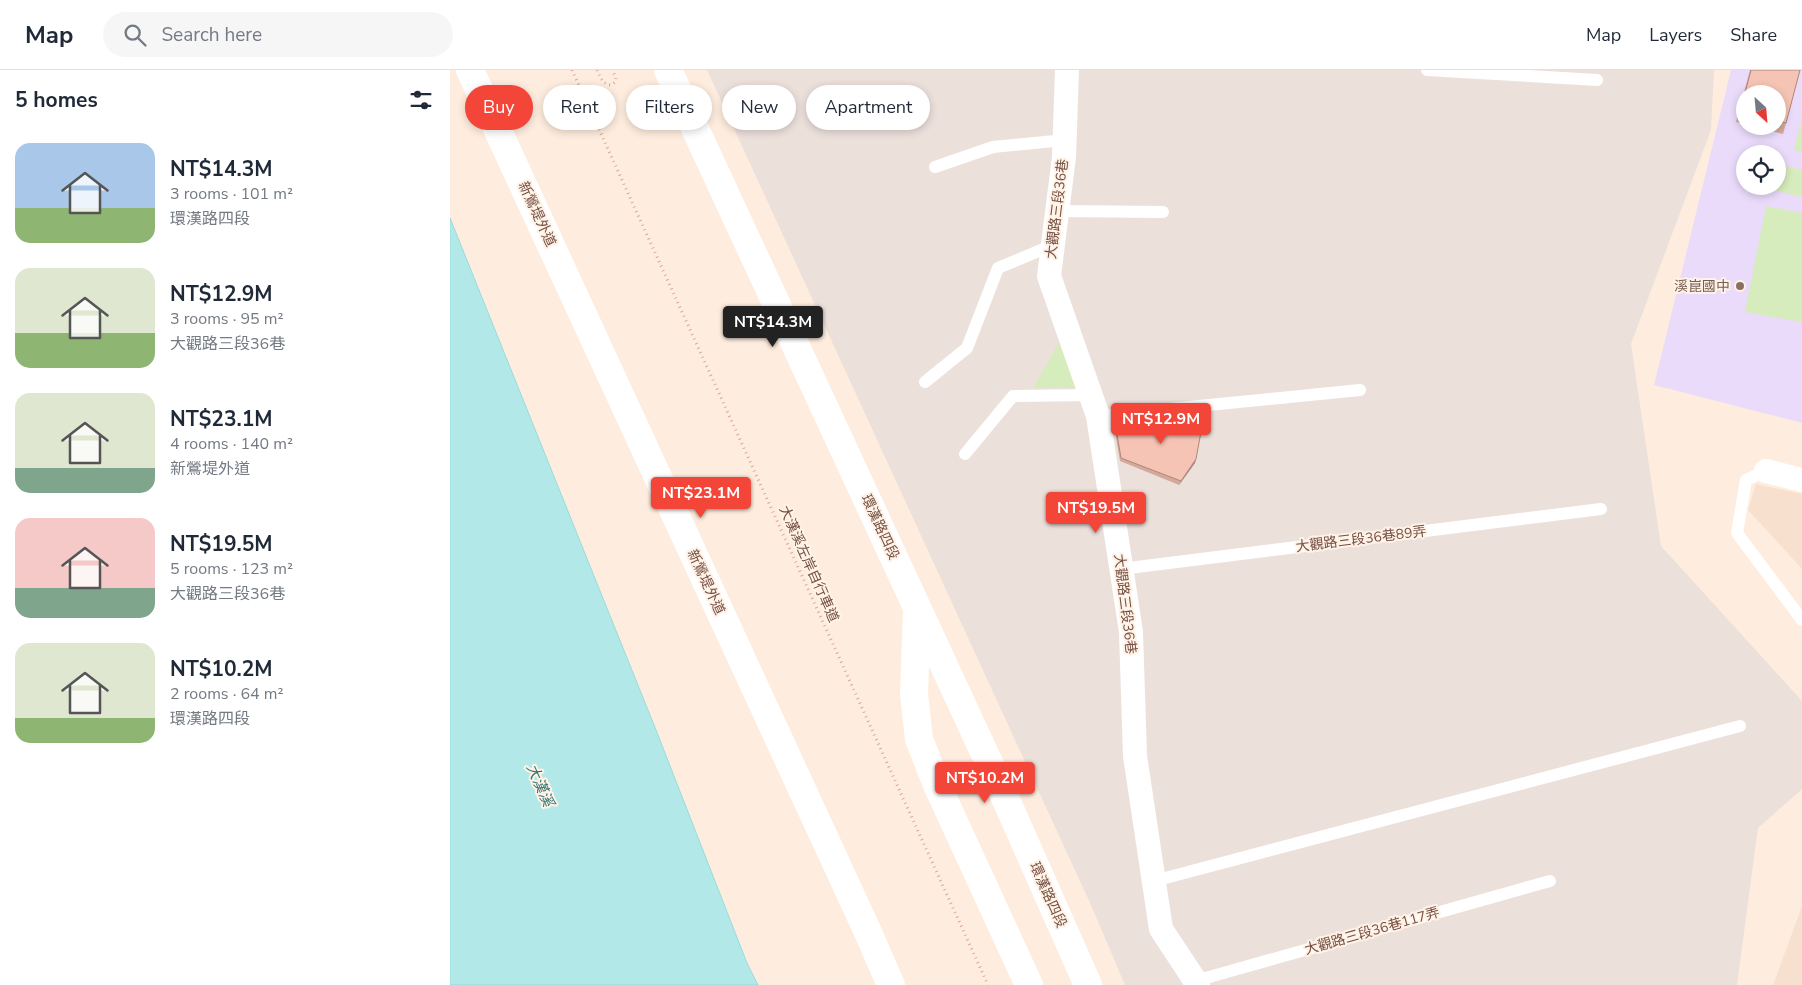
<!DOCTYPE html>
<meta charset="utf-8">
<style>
body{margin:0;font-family:"Nunito Sans","Noto Sans TC",sans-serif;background:#f6f6f7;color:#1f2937;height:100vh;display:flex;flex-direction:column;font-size:19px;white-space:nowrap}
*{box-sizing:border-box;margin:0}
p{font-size:16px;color:#747a83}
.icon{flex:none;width:28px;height:28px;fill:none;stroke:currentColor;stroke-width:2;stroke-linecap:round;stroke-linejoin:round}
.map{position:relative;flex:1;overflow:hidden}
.panel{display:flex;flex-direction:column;background:#fff;width:450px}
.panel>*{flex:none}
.top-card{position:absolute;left:15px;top:15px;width:475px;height:45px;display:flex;gap:10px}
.needle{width:32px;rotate:154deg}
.controls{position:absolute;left:1286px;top:15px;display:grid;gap:10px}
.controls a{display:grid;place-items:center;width:50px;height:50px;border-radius:50%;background:#fff;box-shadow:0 2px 8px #0003;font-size:25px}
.price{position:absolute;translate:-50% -42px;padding:0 11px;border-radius:5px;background:#f34538;color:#fff;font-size:16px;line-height:32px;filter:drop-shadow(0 1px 2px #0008)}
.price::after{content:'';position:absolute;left:50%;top:30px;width:15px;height:11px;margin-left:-8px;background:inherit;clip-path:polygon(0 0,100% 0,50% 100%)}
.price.active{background:#222;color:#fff}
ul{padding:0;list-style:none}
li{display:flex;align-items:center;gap:15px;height:125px;padding:0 15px}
li span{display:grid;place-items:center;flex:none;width:140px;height:100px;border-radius:15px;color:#555}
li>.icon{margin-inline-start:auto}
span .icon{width:60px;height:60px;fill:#fffc;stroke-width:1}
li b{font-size:21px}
h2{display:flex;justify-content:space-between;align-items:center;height:60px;padding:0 15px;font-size:21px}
.chip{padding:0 18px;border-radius:22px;background:#fff;box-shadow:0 2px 8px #0003;font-size:18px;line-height:45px}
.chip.active{background:#f34538;color:#fff}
header{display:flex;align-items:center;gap:30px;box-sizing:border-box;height:70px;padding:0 25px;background:#fff;border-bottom:1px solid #e0e1e3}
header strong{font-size:24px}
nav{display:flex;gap:28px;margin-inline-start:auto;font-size:18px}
.search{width:350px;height:45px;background:#f6f6f7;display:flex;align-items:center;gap:12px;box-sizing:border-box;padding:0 18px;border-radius:28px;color:#747a83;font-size:19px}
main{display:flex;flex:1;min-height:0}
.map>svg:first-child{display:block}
.residential{fill:#f8e0cf}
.industrial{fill:#ece0db}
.education{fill:#eadbfa;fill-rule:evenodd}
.green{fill:#d7ecbc}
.water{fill:#b2e9e8;stroke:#97dbdb}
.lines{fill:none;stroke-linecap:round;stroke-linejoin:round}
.path{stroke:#daa797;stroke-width:3;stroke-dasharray:1 4;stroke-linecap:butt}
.service{stroke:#fff;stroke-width:12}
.minor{stroke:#fff;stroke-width:24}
.tertiary{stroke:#fff;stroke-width:28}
.wall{fill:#d4a99b}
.shaded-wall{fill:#ac897e}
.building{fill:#f6c4b4;stroke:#ac897e}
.education-dot{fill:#8d6e63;stroke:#fff2e6;stroke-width:2}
.labels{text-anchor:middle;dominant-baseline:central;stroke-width:4;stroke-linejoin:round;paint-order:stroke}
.street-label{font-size:14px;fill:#764f44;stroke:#fff2e6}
.education-label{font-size:14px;fill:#785e54;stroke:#fff2e6;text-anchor:end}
.water-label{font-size:15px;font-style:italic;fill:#357576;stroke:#fff2e6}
</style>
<header>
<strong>Map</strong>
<div class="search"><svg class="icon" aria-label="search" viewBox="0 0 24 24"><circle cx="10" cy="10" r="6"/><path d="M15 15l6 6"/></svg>Search here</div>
<nav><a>Map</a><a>Layers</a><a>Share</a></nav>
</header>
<main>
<section class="panel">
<h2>5 homes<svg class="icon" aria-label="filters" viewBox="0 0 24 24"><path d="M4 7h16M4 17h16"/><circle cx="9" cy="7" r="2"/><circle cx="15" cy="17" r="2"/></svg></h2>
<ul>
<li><span style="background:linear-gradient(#a9c7e8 65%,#8fb573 0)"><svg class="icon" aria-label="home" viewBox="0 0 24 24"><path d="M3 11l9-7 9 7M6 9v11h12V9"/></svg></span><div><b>NT$14.3M</b><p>3 rooms · 101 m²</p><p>環漢路四段</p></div></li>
<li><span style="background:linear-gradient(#dfe7d0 65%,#8fb573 0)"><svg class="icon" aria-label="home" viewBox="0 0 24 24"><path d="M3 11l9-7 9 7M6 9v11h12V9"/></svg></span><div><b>NT$12.9M</b><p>3 rooms · 95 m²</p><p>大觀路三段36巷</p></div></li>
<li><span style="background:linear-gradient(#dfe7d0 75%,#7fa58c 0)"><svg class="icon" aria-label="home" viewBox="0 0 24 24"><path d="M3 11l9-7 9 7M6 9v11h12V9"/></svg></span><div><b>NT$23.1M</b><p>4 rooms · 140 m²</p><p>新鶯堤外道</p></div></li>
<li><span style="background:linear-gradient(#f6c9c9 70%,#7fa58c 0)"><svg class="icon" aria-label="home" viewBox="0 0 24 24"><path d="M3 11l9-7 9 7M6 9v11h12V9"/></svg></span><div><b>NT$19.5M</b><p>5 rooms · 123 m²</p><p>大觀路三段36巷</p></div></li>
<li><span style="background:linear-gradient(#dfe7d0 75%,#8fb573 0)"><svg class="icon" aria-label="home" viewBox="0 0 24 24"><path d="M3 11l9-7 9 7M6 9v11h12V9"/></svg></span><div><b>NT$10.2M</b><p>2 rooms · 64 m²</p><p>環漢路四段</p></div></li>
</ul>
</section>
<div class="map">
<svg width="1352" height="915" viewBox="0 0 1352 915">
<rect width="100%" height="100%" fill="#feedde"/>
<path class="residential" d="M1306 414 1352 424V499L1298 440Z
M1352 836V915H1323Z"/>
<path class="industrial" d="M257 0H1264L1261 60 1181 274 1211 476 1352 631V719L1308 758 1287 915H675L640 833Z"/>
<path class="education" d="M1281 0H1352V353L1204 315ZM1295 24H1328V56H1295ZM1295 84H1328V116H1295Z"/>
<path class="green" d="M1352 48V82L1344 80Z
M1331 95 1352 100V127L1324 120 1325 116H1328Z
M1316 136 1352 143V252L1295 242Z
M611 269 630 318H583Z"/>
<path class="water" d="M0 148 206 660 297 893 308 915H0Z"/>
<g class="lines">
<path class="path" d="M122 0 538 915
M147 0C151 8 153 15 162 15L165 12 166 8 162 0"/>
<path class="service" d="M977 0 1147 10
M485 97 543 77 615 70
M607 141 713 142
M475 312 517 278 548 198 603 175
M648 346 910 320
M515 384 563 326 641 325
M1316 401 1296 410 1287 463 1352 550
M671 499 1151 439
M704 811 1290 656
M745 911 1100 811"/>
<path class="minor" d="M617 0 614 87 599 206 648 346 681 562 685 686 711 859 748 915
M1316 401 1352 410"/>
<path class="tertiary" d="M20 0 417 860 441 915
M218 0 553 723 638 915
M467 541 464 624 469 669 487 715 579 915"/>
</g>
<path class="wall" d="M1300 0H1350L1336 53 1333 64 1302 56H1328V24H1295V54L1286 52Z
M665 352 746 389 745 393 729 415 670 391 664 356Z"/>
<path class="shaded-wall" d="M746 389 745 393 729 415 731 411Z"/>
<path class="building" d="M1301 0H1350L1336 53 1328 51V24H1295V43L1290 42Z
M753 351 746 389 731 411 671 388 665 352Z"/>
<circle class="education-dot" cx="1290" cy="216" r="5"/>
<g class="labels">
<g class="street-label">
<text transform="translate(607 139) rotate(-83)">大觀路三段36巷</text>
<text transform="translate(87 144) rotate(65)">新鶯堤外道</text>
<text transform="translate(430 457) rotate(65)">環漢路四段</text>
<text transform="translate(911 469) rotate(-7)">大觀路三段36巷89弄</text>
<text transform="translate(359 494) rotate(66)">大漢溪左岸自行車道</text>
<text transform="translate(256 512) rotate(65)">新鶯堤外道</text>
<text transform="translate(675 534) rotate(83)">大觀路三段36巷</text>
<text transform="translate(598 825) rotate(66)">環漢路四段</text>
<text transform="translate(922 861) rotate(-16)">大觀路三段36巷117弄</text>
</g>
<g class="education-label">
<text x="1280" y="216">溪崑國中</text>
</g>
<g class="water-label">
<text transform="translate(90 715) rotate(66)">大漢溪</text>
</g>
</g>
</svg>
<div class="controls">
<a><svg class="needle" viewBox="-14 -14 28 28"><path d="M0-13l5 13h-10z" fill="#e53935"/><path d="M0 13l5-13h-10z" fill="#747a83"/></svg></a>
<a><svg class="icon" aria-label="locate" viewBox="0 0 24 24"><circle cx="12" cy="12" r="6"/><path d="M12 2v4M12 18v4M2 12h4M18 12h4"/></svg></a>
</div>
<b class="price active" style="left:323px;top:278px">NT$14.3M</b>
<b class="price" style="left:711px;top:375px">NT$12.9M</b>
<b class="price" style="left:251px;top:449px">NT$23.1M</b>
<b class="price" style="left:646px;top:464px">NT$19.5M</b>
<b class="price" style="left:535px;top:734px">NT$10.2M</b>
<div class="top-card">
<a class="chip active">Buy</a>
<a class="chip">Rent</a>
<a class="chip">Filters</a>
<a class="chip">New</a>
<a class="chip">Apartment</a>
</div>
</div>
</main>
